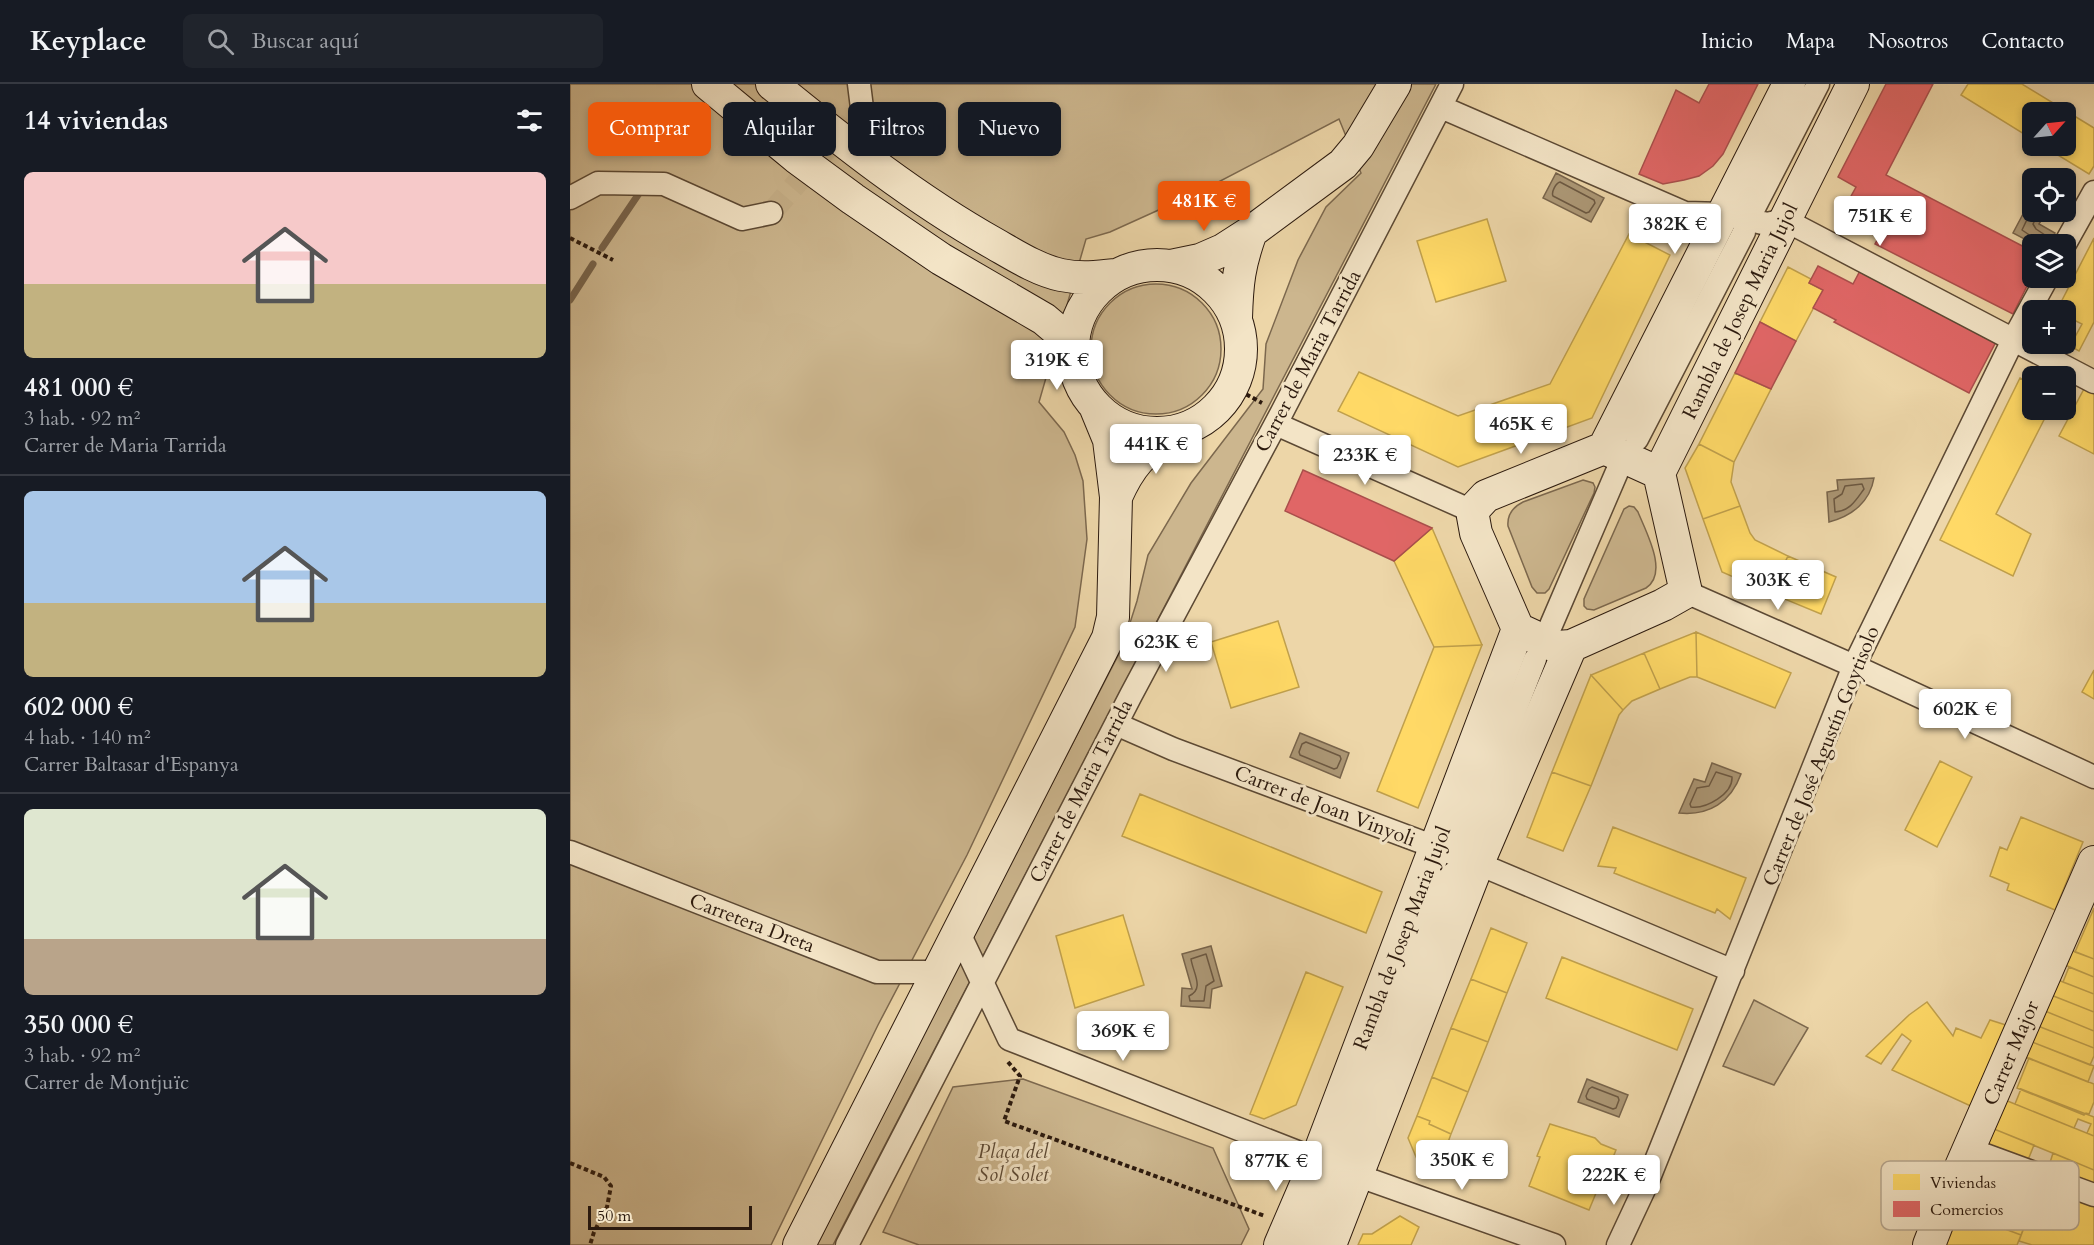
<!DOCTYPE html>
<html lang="es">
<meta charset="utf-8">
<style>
body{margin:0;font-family:Cardo,serif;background:#20242c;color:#f1f3f6;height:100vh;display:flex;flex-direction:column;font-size:22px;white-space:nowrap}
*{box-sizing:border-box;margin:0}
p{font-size:20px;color:#9ea1a6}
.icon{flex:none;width:33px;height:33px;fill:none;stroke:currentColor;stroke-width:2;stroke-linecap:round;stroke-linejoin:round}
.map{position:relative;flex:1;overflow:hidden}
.sheet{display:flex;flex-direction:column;background:#171b24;width:570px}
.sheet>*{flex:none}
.top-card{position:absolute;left:18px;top:18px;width:570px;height:54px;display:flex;gap:12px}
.needle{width:39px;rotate:63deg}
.tools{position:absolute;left:1452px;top:18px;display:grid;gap:12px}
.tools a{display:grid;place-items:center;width:54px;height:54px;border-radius:9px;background:#171b24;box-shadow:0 3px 9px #0003;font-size:30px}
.scale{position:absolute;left:18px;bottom:15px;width:164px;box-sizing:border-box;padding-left:6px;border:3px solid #2c1a0e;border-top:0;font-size:16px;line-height:21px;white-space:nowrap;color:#2c1a0e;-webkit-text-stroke:4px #f3e4c6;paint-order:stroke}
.price{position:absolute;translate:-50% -51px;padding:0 14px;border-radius:6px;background:#fff;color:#222;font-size:20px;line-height:39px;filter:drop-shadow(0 2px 3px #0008)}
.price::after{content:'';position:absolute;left:50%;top:36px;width:18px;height:14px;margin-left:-9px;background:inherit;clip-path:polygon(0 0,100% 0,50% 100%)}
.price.on{background:#ea580c;color:#fff}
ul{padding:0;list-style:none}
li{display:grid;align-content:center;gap:12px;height:318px;padding:0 24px}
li+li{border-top:2px solid #363941}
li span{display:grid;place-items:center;height:186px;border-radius:9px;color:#555}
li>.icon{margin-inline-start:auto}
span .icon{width:108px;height:108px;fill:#fffc;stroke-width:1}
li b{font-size:26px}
h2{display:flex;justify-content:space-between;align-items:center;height:72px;padding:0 24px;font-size:26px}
.pill{padding:0 21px;border-radius:9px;background:#171b24;box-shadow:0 3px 9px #0003;font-size:21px;line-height:54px}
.pill.on{background:#ea580c;color:#fff}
header{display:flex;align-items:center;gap:36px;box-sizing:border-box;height:84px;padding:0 30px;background:#171b24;border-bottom:2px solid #363941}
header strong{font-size:28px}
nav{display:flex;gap:33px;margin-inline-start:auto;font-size:21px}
.search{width:420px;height:54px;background:#20242c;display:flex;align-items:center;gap:15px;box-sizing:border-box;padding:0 21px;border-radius:9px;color:#9ea1a6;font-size:22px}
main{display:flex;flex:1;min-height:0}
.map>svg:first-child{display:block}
.green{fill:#ccb68e;stroke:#7c684e;stroke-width:1.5}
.water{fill:#ab9674;stroke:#78644b;stroke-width:1.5}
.homes{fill:#ffd966;stroke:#c0a04c;stroke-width:1.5}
.shops{fill:#e06666;stroke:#aa4f4c;stroke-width:1.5}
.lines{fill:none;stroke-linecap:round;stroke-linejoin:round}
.shore{stroke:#6c5841;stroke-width:1.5}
.stream{stroke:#78644b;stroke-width:7}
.street-tunnel{stroke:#c6b089;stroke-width:22;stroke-dasharray:22 11;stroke-linecap:butt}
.street-casing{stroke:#5c4934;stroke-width:25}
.secondary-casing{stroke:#2c1a0e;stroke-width:34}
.path{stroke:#2c1a0e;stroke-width:4;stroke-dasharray:4.5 3;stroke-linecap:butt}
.street{stroke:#f3e4c6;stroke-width:22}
.secondary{stroke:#f3e4c6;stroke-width:32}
.labels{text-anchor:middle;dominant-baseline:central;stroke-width:6;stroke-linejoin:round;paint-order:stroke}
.street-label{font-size:20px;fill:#2c1a0e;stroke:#f3e4c6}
.park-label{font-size:20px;font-style:italic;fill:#5c4934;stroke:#f3e4c6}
.key{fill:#f3e4c6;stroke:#b7a78f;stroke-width:1.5}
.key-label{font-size:16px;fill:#2c1a0e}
</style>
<header>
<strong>Keyplace</strong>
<div class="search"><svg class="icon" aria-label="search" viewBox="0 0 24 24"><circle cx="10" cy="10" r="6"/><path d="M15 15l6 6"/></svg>Buscar aquí</div>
<nav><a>Inicio</a><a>Mapa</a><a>Nosotros</a><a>Contacto</a></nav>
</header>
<main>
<section class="sheet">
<h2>14 viviendas<svg class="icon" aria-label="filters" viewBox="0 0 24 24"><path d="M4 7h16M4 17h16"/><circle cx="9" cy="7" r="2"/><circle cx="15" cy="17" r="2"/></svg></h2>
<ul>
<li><span style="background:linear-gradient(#f6c9c9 60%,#c2b280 0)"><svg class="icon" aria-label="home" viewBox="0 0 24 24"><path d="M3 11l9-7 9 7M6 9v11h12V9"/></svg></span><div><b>481 000 €</b><p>3 hab. · 92 m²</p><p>Carrer de Maria Tarrida</p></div></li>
<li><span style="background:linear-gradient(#a9c7e8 60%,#c2b280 0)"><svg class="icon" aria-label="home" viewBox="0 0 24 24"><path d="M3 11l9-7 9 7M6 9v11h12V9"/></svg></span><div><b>602 000 €</b><p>4 hab. · 140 m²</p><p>Carrer Baltasar d'Espanya</p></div></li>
<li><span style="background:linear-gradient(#dfe7d0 70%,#b9a48a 0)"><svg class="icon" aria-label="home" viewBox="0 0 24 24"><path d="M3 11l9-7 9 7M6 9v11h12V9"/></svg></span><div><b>350 000 €</b><p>3 hab. · 92 m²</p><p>Carrer de Montjuïc</p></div></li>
</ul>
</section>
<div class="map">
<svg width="1524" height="1161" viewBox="0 0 1524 1161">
<rect width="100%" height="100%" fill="#edd6a8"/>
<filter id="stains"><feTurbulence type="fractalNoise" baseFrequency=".00333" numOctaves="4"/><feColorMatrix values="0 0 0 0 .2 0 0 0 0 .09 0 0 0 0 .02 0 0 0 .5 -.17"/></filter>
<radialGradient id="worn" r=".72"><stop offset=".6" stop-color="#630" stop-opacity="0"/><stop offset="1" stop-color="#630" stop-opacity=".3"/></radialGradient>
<path class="green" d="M0 0H866L263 1161H243L552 564 567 517 578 471 621 399 693 305 696 260 728 176 756 123 791 89 769 35 635 105 540 148 516 155 469 318 494 348 505 371 513 397 517 455 505 543 397 771 308 941 201 1161H0Z
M521 265a65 65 0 1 1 130 0a65 65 0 1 1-130 0Z
M1013 396 1023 399 1025 403 1024 409 979 505 975 509H967L962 503 938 442C937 431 943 423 953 418Z
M1059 422 1064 423 1068 428C1076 448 1099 489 1076 504L1024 526 1017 525 1014 522V515L1054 425Z
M1184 916 1238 944 1204 1001 1153 982Z
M453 995 643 1064 679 1145 671 1161H349L313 1148 383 1003Z"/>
<path class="water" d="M986 89 1034 114 1021 138 973 114Z
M1462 113V128H1476L1469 140 1485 149 1478 160H1464L1443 149Z
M1304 394C1300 418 1282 432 1259 438L1257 408 1268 406 1267 396Z
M730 649 779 669 770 694 720 673Z
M1142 679 1171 690C1161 718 1139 732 1109 729L1124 695 1135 698Z
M641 862 652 902 642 905 640 924 611 922 612 904 622 905 612 870Z
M1017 995 1058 1011 1049 1033 1008 1018Z"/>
<path class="homes" d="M1398 0H1452L1524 44V82L1519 90 1473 62H1496V28H1462V55L1391 11Z
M917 135 936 197 866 218 847 157Z
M1059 150 1100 171 1022 334 888 383 768 327 789 288 888 332 980 300Z
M1524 154V238L1509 267 1500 262 1512 240 1496 232V226H1487Z
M1218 183 1241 195 1239 199 1253 206 1226 257 1190 238Z
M1165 289 1201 305 1164 378 1129 360Z
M1450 294 1462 300V326H1479L1426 430 1461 450 1443 492 1370 456Z
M1515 303 1524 308V370L1489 352Z
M1129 360 1164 378 1161 398 1170 422 1133 435 1115 384Z
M1170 422 1180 449 1185 456 1218 472 1200 509 1152 488 1133 435Z
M862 444 912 561 864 563 824 477Z
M1218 472 1266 493 1251 530 1200 509Z
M708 537 729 603 661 624 641 558Z
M1126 548 1127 593H1120L1090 605 1074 569Z
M1126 548 1221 589 1205 624 1127 593Z
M912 561 848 724 807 707 864 563Z
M1074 569 1090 605 1062 617 1053 626 1021 591Z
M1524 586V615L1512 608Z
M1021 591 1053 626 1049 631 1021 702 982 688Z
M1370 677 1402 693 1367 763 1335 746Z
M982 688 1021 702 993 767 957 753Z
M570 710 812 808 796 849 552 752Z
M1451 733 1513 758 1485 826 1437 806 1439 800 1420 792 1430 763 1437 766Z
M1043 743 1176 794 1160 835 1147 825 1145 829 1044 789 1046 784 1028 782Z
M1524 824V875L1505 868Z
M553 831 574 901 505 924 486 852Z
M921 844 957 859 937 909 901 895Z
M1501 866 1524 875V893L1495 881Z
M992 873 1123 925 1107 966 976 914Z
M1499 883 1524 893V910L1493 898Z
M736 888 773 903 726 1021 694 1035 680 1030Z
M901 895 937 909 918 958 881 944Z
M1488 896 1524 910V928L1481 911Z
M1481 911 1524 928V947L1475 927Z
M1357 918 1383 952 1386 944 1411 954 1420 936 1439 942 1405 1024 1322 986 1341 957 1332 950 1311 980 1296 972 1339 931Z
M1475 927 1524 947V964L1468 942Z
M1468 942 1524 964V972L1520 981 1462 958Z
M881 944 918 958 898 1008 862 993Z
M1462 958 1524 982 1518 998 1455 973Z
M1459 974 1524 1000V1018L1519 1030 1516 1029 1514 1031 1447 1004Z
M862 993 898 1008 881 1050 859 1040 860 1037 847 1032Z
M1451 1005 1524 1033V1052L1517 1049 1521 1040 1508 1035 1504 1044 1445 1020Z
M1435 1016 1524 1052V1086L1419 1043Z
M847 1032 860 1037 859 1040 881 1050 866 1092 852 1087 838 1054Z
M980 1040 1025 1054 1031 1060 1046 1066 1033 1098 1031 1097 1019 1126 959 1102 970 1073 967 1072Z
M1419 1043 1464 1061 1456 1081 1412 1066Z
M1483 1069 1524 1086V1103L1478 1085Z
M1403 1079 1470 1101 1451 1151 1384 1126Z
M1470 1101 1524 1120V1161H1462L1449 1157Z
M1384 1126 1451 1151 1447 1161H1370Z
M830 1132 849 1143 841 1161H788L793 1150H802Z"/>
<path class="shops" d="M1139 0H1188L1153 70 1143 82 1129 92 1114 96 1093 100 1069 90 1106 6 1129 19Z
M1316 0H1363L1316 91 1462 167V192L1443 230 1305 160 1313 145 1274 125 1286 103 1268 93Z
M1248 182 1283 200 1292 183 1428 254 1399 309 1264 238 1266 236 1243 224 1253 206 1239 199Z
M1190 238 1226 257 1201 305 1165 289Z
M733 386 862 444 824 477 715 427Z"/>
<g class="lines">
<path class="shore" d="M990 98 1024 116 1025 119 1019 128 1016 129 983 112C981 108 986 99 990 98Z
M1462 125 1452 146 1471 159 1475 151 1466 145 1463 140 1469 128
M1292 400 1294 405C1286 416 1280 427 1265 428L1264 415 1272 410 1275 402Z
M736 658 770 672 771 675 767 684 764 685 730 671 729 668 732 660Z
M1146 688 1162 693C1163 710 1136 725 1121 723L1120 720 1127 704 1139 702Z
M636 870 644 897 636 902 634 917H620L619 912C635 905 623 889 621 875Z
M1022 1003 1048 1013 1049 1016 1046 1024 1043 1025 1017 1015 1016 1012 1019 1005Z"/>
<path class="stream" d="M32 164 70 108
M0 216 23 180"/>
<path class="street-tunnel" d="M201 129 292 24"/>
<defs>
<path id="street" d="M289 0 292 24
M871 23 1115 129 1155 130 1197 140 1215 136 1524 298
M0 114 28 99 94 100 172 135 201 129
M1182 128 1248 0
M1495 160 1524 108
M706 340 902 427
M1067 355 1174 148
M1116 508 1284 582 1524 693
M979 546 1049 383
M546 640 603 665 897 775 1163 887
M891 765 965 575
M0 768 307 888H368
M388 847 439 955 786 1091 984 1161
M1399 1065 1524 1111
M770 1069 882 790
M277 1161 561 611 711 330 882 0
M733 1161 761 1092
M1048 1161 1077 1099 1284 582 1443 256 1477 194"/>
<path id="secondary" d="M138 0 226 73 283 115 371 175 474 235 487 246 503 268
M202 0C273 58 345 115 425 160 446 172 468 186 491 191 510 195 528 193 546 191
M503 265a84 84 0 1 1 168 0a84 84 0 1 1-168 0Z
M601 182 630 176 653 166 681 148 773 80 788 62 825 0
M666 234C667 199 669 181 681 148
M1034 364 1089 389 1116 508 1093 521 1001 562 987 563 948 545 906 449 902 427 916 412 1034 364 1219 0
M1089 389 1283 0
M546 413C561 379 572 370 601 348
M229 1161 538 554 543 533 546 413 539 356 525 322
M710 1161 747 1075 948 545
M760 1161 908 779 1001 562
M1359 1161 1376 1117 1524 778"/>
</defs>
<use href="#street" class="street-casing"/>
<use href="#secondary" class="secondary-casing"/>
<path class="path" d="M0 154 43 176
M663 303 692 319
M438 978 450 992 434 1037 695 1132
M0 1079 34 1093 41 1102 37 1123 24 1148 20 1161"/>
<use href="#street" class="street"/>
<use href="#secondary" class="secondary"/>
</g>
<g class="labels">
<g class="street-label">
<text transform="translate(1170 227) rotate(-64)">Rambla de Josep Maria Jujol</text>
<text transform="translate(738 277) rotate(-62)">Carrer de Maria Tarrida</text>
<text transform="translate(1251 672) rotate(-68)">Carrer de José Agustín Goytisolo</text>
<text transform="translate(511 707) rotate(-63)">Carrer de Maria Tarrida</text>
<text transform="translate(755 722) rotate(21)">Carrer de Joan Vinyoli</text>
<text transform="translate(182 839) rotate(21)">Carretera Dreta</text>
<text transform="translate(832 854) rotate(-69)">Rambla de Josep Maria Jujol</text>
<text transform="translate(1441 969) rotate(-67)">Carrer Major</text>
</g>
<g class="park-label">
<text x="443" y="1067">Plaça del<tspan x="443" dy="23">Sol Solet</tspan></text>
</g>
</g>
<rect x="1311" y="1077" width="198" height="69" rx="9" class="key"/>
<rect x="1323" y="1090" width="27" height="16" fill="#ffd966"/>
<rect x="1323" y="1117" width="27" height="16" fill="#e06666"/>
<g class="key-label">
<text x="1360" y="1104">Viviendas</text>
<text x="1360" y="1131">Comercios</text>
</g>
<rect width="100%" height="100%" filter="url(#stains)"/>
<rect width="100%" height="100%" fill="url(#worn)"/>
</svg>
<div class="tools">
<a><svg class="needle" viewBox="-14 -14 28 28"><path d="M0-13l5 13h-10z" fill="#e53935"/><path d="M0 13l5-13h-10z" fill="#9ea1a6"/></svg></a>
<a><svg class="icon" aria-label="locate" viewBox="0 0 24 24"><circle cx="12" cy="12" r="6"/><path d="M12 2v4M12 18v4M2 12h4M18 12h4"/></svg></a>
<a><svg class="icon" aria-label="layers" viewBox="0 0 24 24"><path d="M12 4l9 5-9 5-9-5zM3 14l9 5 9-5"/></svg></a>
<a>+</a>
<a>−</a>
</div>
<div class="scale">50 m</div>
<b class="price on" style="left:634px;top:148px">481K €</b>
<b class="price" style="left:1310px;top:163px">751K €</b>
<b class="price" style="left:1105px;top:171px">382K €</b>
<b class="price" style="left:487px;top:307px">319K €</b>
<b class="price" style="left:951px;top:371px">465K €</b>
<b class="price" style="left:586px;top:391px">441K €</b>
<b class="price" style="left:795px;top:402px">233K €</b>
<b class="price" style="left:1208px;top:527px">303K €</b>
<b class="price" style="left:596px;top:589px">623K €</b>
<b class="price" style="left:1395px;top:656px">602K €</b>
<b class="price" style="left:553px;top:978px">369K €</b>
<b class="price" style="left:892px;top:1107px">350K €</b>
<b class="price" style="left:706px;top:1108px">877K €</b>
<b class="price" style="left:1044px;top:1122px">222K €</b>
<div class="top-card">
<a class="pill on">Comprar</a>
<a class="pill">Alquilar</a>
<a class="pill">Filtros</a>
<a class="pill">Nuevo</a>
</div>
</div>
</main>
